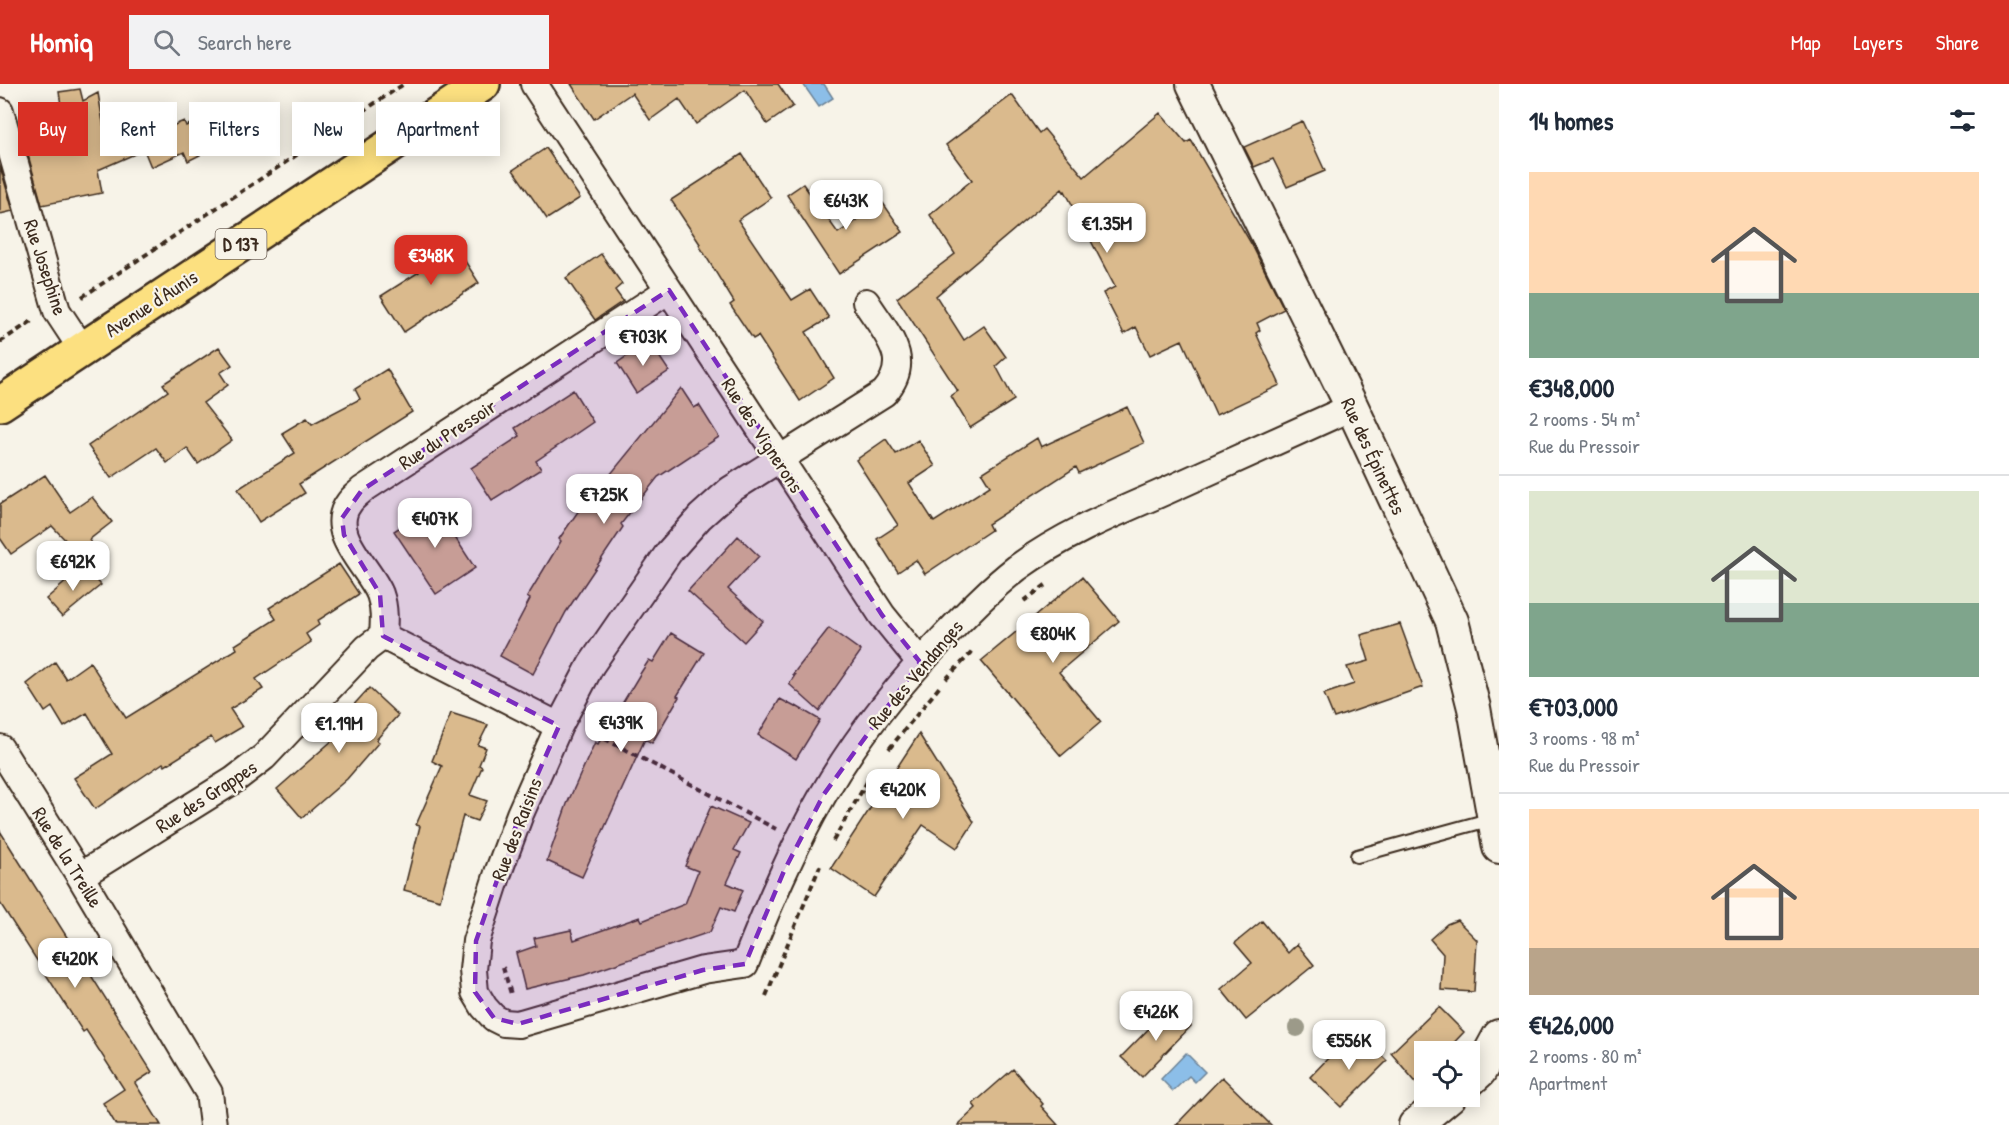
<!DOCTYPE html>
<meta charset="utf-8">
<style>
body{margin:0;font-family:"Patrick Hand",sans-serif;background:#f2f2f3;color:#1f2937;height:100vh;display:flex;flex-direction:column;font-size:22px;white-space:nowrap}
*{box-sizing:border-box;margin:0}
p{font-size:20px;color:#747a83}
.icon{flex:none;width:33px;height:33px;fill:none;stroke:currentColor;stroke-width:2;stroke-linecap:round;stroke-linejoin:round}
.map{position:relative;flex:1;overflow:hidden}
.panel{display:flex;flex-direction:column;background:#fff;width:510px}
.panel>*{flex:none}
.banner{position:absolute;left:18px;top:18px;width:570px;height:54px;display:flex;gap:12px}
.tools{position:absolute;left:1414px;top:957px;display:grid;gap:12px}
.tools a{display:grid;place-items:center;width:66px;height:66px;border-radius:0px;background:#fff;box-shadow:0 3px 15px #0003;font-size:30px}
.price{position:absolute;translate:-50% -51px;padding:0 14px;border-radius:12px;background:#fff;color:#222;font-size:20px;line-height:39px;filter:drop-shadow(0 2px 3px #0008)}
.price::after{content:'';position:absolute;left:50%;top:36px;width:18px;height:14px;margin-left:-9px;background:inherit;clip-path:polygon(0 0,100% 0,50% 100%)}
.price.active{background:#d93025;color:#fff}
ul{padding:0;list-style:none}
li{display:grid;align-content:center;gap:12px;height:318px;padding:0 30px}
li+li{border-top:2px solid #e0e1e3}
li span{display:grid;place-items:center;height:186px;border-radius:0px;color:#555}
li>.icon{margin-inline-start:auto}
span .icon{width:108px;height:108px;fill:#fffc;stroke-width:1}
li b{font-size:26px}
h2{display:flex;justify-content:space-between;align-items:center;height:72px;padding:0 30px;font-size:26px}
.tag{padding:0 21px;border-radius:0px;background:#fff;box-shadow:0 3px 15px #0003;font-size:21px;line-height:54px}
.tag.active{background:#d93025;color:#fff}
header{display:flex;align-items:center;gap:36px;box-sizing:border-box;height:84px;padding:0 30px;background:#d93025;color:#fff}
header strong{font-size:28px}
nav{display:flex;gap:33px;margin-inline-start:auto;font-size:21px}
.search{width:420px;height:54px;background:#f2f2f3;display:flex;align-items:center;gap:15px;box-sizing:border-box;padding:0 21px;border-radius:0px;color:#747a83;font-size:22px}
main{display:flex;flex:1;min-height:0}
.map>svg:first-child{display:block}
.water{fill:#8cbee8;stroke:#6c8397;stroke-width:1.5}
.building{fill:#daba8d;stroke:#3b2a1e;stroke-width:1.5}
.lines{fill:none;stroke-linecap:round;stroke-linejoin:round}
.service-casing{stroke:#3b2a1e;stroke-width:16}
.minor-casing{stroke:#3b2a1e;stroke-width:30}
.tertiary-casing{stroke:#3b2a1e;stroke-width:36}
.primary-casing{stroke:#3b2a1e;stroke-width:38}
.path{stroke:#3b2a1e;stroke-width:4;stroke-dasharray:6 4.5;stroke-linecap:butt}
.service{stroke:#f7f3e8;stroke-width:12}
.minor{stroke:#f7f3e8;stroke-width:26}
.tertiary{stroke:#f7f3e8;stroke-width:32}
.primary{stroke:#fce080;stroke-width:33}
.tree{fill:#9c9a89}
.marked{fill:#7b2cbf;fill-opacity:0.2;stroke:#7b2cbf;stroke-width:4.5;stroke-dasharray:12 8;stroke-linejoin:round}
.labels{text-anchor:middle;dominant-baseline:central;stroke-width:4.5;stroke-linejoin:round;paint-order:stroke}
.shield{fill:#f7f3e8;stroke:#73665b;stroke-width:1.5}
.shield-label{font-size:18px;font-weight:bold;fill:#3b2a1e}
.street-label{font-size:20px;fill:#3b2a1e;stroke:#f7f3e8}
</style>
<header>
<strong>Homiq</strong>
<div class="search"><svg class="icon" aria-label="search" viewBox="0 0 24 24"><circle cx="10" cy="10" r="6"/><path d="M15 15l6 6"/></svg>Search here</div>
<nav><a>Map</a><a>Layers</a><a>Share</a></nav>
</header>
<main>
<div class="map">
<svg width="1499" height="1041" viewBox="0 0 1499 1041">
<rect width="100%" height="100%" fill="#f7f3e8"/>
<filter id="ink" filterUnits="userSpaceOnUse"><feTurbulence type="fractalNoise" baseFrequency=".0167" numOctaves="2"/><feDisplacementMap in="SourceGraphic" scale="12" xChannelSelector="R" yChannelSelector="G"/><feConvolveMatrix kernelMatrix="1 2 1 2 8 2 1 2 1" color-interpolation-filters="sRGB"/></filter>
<g filter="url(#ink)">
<path class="water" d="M803 0H824L833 14 819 23Z
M1186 969 1205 988 1195 998 1189 992 1173 1007 1161 995Z"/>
<path class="building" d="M571 0H778L793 22 767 40 745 6 696 40 679 15 650 36 632 9 594 35Z
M80 5 83 17 98 9 106 56 153 36 155 41 169 35 172 42 184 37 186 42 222 25 236 53 188 77 184 68 151 83 144 66 98 86 102 109 42 121 28 71 32 69 24 27 61 21 59 8Z
M1012 11 1039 49 1044 45 1084 93 1160 29 1186 59 1191 56 1252 161 1284 225 1257 239 1260 246 1256 249 1280 301 1216 331 1182 256 1150 271 1136 243 1124 250 1103 209 1115 203 1065 107 1064 108 1062 105 936 212 964 256 984 242 1006 273 996 282 1014 316 970 344 951 312 958 307 897 214 955 170 930 131 972 96 946 61Z
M1302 37 1325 87 1287 103 1273 75 1254 83 1244 63Z
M546 64 580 114 547 135 513 86Z
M742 70 771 114 738 136 792 216 810 205 829 234 806 248 834 294 800 317 758 252 753 255 730 221 734 218 699 161 700 160 671 116Z
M0 82 13 127 0 130Z
M803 100 838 149 883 119 903 148 839 190 787 111Z
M451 155 479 199 404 248 381 212 419 188 413 180Z
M601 170 622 200 615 206 623 217 595 236 566 194Z
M649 257 669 287 636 309 617 279Z
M219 263 232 281 220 289 228 301 203 319 232 356 198 380 187 364 167 379 156 364 111 394 88 362 168 307 163 300Z
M387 285 412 328 299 400 305 409 259 438 238 405 295 369 282 349 307 334 312 340 360 315 355 305Z
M681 304 694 324 699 321 719 353 658 393 621 440 623 443 566 528 533 590 500 572 530 515 527 513 561 457 559 455 586 416 588 418Z
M573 306 593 338 536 377 541 385 492 416 471 384 520 352 515 344Z
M1127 323 1144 359 1079 389 1076 383 988 440 991 446 925 490 916 476 898 488 877 455 898 441 856 376 886 355 896 370 918 356 935 382 909 399 934 438 990 402 982 389 1037 354 1041 363Z
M45 391 70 428 92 413 112 438 89 456 103 477 93 485 52 442 11 470 0 454V420Z
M434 421 475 484 436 510 394 447Z
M738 452 759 472 728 505 763 537 744 558 688 507Z
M339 480 359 510 317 537 319 541 306 550 311 558 256 595 263 605 230 625 242 643 215 659 211 653 165 682 163 679 95 725 74 694 112 670 87 629 64 643 52 623 45 628 27 600 55 578 66 595 90 578 126 634 237 565 235 561 276 535 269 524Z
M84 482 101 501 62 533 46 515Z
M1082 493 1119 537 1059 588 1101 638 1061 672 981 577Z
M1400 540 1423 603 1334 634 1324 610 1354 600 1347 583 1369 577 1361 551Z
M829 544 861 567 819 627 789 600 795 591 793 590Z
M671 549 704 569 677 612 679 613 652 659 645 655 582 793 547 777 567 720 595 658 598 660 640 590 649 576 653 578Z
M369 604 398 631 376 656 379 658 347 695 302 734 277 705 334 655 328 649Z
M780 615 795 623 796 622 820 636 796 675 758 651Z
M451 629 488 641 478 661 486 664 479 681 482 683 470 711 487 717 477 737 463 732 440 816 404 806 420 742 416 741 442 682 432 677Z
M919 650 974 738 957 764 923 741 874 813 831 784Z
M711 722 749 739 734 766 741 769 727 799 743 806 734 828 721 823 710 848 584 891 525 905 516 869 536 862 534 854 571 846 574 856 640 833 642 837 685 820 698 787 685 782Z
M0 747 152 988 135 999 161 1041H116L103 1019 124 1005 86 946 83 948 0 819Z
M1457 836 1477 856 1474 908 1441 906 1443 870 1430 855 1447 840Z
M1262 837 1288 869 1297 860 1314 881 1246 936 1221 905 1252 879 1235 859Z
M1171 922 1191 942 1142 993 1121 973Z
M1439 923 1464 948 1445 968H1425V1009L1391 969Z
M1361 951 1387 977 1341 1023 1310 993 1334 968 1340 972Z
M1013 985 1043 1020 1041 1022 1058 1041H958L976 1024 973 1020Z
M1222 993 1271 1041H1176Z"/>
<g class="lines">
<defs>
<path id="service" d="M1357 772 1492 735"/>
<path id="minor" d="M534 0 882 531 920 578
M0 27 57 227 82 265
M866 218C886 250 914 275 884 309L730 406 700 433 669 468 591 581 559 642 520 730 498 789 476 857 473 886 475 908 484 923 494 934 504 939 518 940 703 886 745 880C768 822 792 765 823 711 856 654 899 600 944 553 967 529 991 504 1017 484 1062 451 1115 429 1166 407 1228 379 1290 351 1352 323
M383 552C384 538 385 524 380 510 370 484 326 449 349 419 352 414 358 410 362 406L669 206
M0 664 80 792 209 1009 213 1041
M80 792 234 696 264 673 367 564 383 552 559 642"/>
<path id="tertiary" d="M1193 0 1352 323 1452 537 1474 624 1499 763
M1470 996 1480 987 1499 952
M1415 1041 1450 1012"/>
<path id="primary" d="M0 320 483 0"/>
</defs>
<use href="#service" class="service-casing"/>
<use href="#minor" class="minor-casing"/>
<use href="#tertiary" class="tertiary-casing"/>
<use href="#primary" class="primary-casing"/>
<path class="path" d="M82 213 404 0
M0 258 32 237
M1024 517 1047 500
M946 595 974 566
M586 645 776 745
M889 665 941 601
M833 757 871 691
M503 883 511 910
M766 912 820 782"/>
<use href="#service" class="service"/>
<use href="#minor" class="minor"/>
<use href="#tertiary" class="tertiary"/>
<use href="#primary" class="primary"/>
</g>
<circle class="tree" cx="1297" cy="944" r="9"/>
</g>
<path class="marked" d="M669 206 882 531 920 578 824 710 784 787 745 880 703 886 518 940 494 934 475 908 476 857 520 730 559 642 383 552 380 510 344 451 342 434 362 406Z"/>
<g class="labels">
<rect class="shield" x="215.5" y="145" width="51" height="30" rx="4.5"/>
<g class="shield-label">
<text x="241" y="160">D 137</text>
</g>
<g class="street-label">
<text transform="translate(46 183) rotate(72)">Rue Josephine</text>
<text transform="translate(151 219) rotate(-33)">Avenue d'Aunis</text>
<text transform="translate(447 350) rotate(-33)">Rue du Pressoir</text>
<text transform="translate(763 351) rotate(57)">Rue des Vignerons</text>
<text transform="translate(1374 372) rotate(65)">Rue des Épinettes</text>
<text transform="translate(915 590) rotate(-50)">Rue des Vendanges</text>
<text transform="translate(206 712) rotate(-33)">Rue des Grappes</text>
<text transform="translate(516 745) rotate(-69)">Rue des Raisins</text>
<text transform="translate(68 773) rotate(58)">Rue de la Treille</text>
</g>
</g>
</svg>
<div class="tools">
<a><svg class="icon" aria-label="locate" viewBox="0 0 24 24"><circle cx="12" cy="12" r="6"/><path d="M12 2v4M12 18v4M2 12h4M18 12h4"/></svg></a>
</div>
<b class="price" style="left:846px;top:147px">€643K</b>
<b class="price" style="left:1107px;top:170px">€1.35M</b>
<b class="price active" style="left:431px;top:202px">€348K</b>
<b class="price" style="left:643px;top:283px">€703K</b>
<b class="price" style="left:604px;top:441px">€725K</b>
<b class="price" style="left:435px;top:465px">€407K</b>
<b class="price" style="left:73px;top:508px">€692K</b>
<b class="price" style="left:1053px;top:580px">€804K</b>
<b class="price" style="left:621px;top:669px">€439K</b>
<b class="price" style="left:339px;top:670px">€1.19M</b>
<b class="price" style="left:903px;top:736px">€420K</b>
<b class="price" style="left:75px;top:905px">€420K</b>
<b class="price" style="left:1156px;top:958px">€426K</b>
<b class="price" style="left:1349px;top:987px">€556K</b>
<div class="banner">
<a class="tag active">Buy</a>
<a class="tag">Rent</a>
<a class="tag">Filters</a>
<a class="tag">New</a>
<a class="tag">Apartment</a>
</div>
</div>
<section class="panel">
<h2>14 homes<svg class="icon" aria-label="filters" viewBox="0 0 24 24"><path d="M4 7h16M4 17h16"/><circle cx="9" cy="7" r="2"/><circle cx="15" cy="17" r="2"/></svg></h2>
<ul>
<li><span style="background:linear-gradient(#ffd9b3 65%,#7fa58c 0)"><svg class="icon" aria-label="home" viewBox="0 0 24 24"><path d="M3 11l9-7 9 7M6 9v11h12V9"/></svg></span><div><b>€348,000</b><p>2 rooms · 54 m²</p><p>Rue du Pressoir</p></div></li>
<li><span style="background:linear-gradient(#dfe7d0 60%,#7fa58c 0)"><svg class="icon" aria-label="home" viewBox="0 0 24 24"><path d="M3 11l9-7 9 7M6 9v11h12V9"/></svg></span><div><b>€703,000</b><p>3 rooms · 98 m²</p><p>Rue du Pressoir</p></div></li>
<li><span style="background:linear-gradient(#ffd9b3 75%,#b9a48a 0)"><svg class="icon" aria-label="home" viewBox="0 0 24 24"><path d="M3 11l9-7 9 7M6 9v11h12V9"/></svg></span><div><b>€426,000</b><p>2 rooms · 80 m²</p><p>Apartment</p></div></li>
</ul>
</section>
</main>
